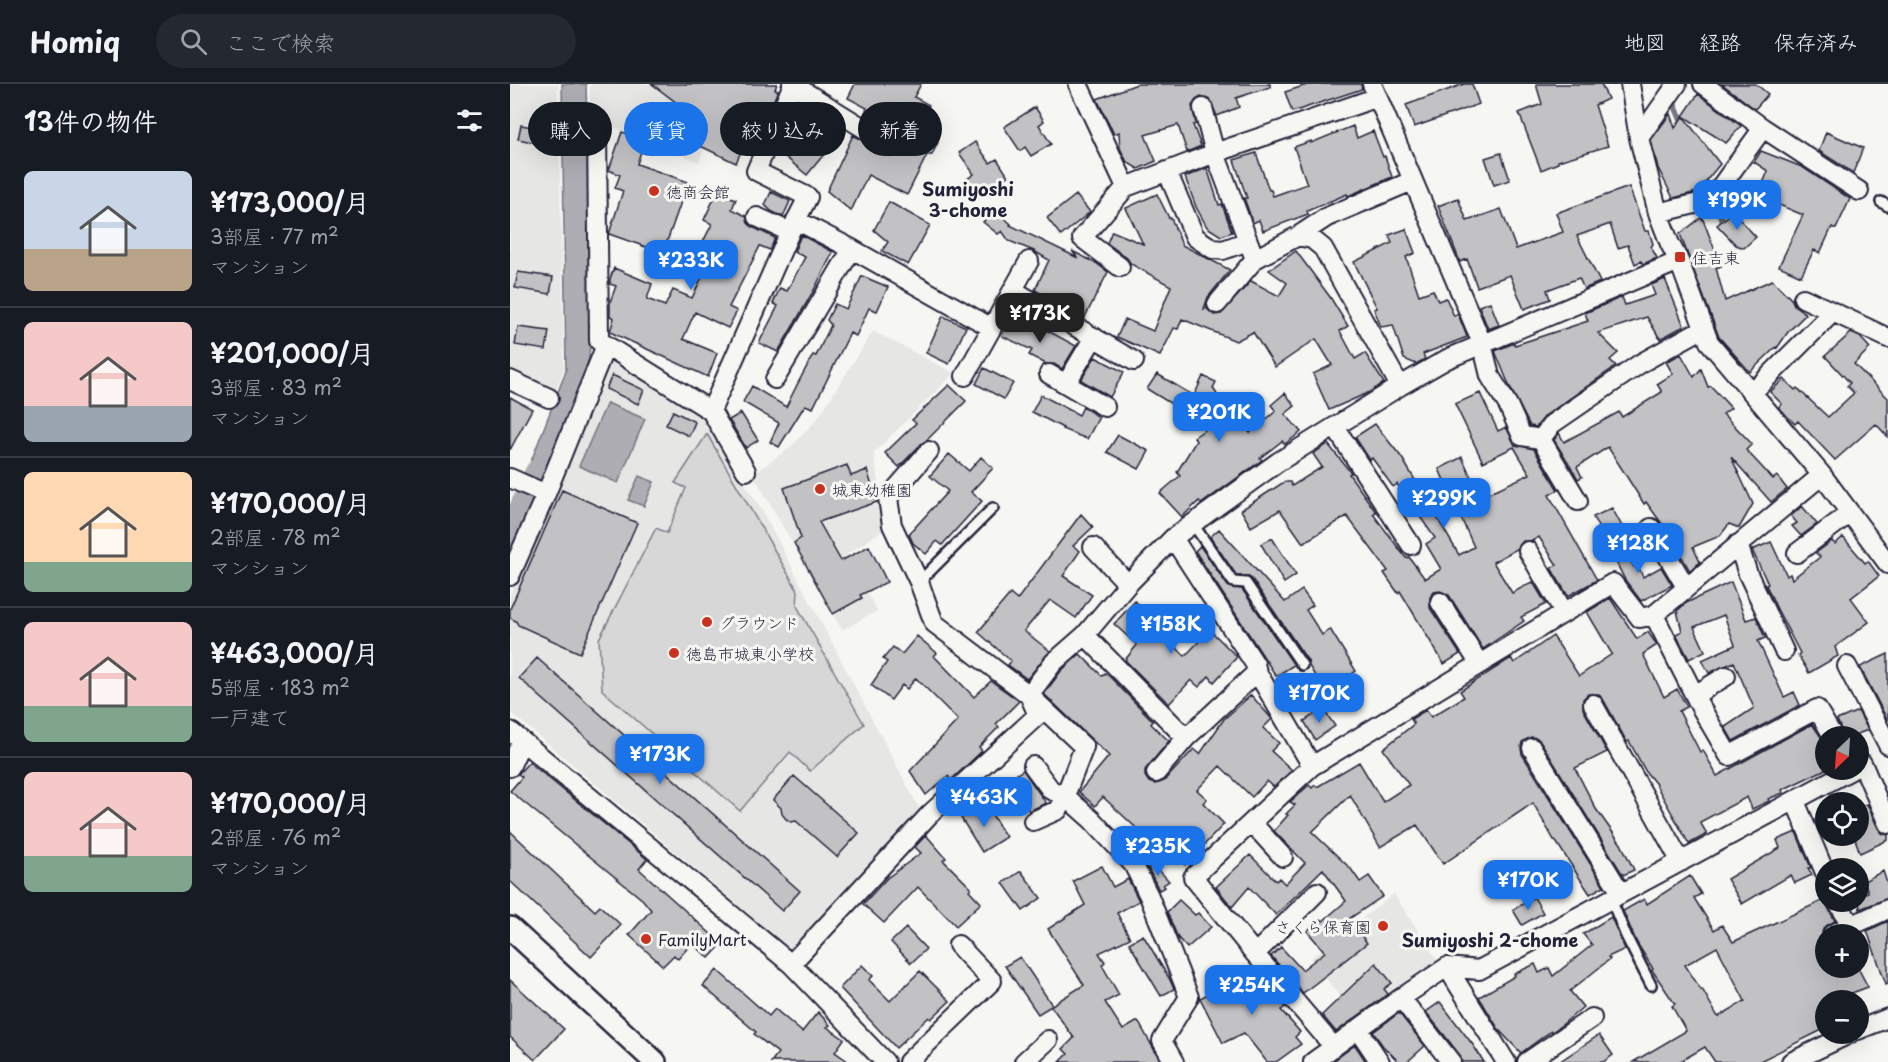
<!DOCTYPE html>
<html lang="ja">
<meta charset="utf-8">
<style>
body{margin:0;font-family:"Playpen Sans","Klee One",sans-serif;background:#242831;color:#f1f3f6;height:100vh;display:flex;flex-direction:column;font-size:22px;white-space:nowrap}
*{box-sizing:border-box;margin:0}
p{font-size:20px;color:#9ea1a6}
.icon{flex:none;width:33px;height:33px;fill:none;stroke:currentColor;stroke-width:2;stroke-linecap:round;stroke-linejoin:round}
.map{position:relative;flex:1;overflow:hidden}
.sheet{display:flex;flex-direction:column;background:#171b24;width:510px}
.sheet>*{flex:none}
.hud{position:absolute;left:18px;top:18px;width:570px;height:54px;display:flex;gap:12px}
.needle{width:39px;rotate:205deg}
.buttons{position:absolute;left:1305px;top:642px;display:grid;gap:12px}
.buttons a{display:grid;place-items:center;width:54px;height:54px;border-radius:50%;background:#171b24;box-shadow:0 6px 24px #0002;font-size:30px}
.price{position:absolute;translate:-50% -51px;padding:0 14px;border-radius:12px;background:#1a73e8;color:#fff;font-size:20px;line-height:39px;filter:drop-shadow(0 2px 3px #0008)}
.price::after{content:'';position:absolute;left:50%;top:36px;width:18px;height:14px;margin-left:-9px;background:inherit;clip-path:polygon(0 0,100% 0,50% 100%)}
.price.on{background:#222;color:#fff}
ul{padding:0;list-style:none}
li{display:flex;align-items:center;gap:18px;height:150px;padding:0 24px}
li+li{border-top:2px solid #363941}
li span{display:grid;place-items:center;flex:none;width:168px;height:120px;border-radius:9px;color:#555}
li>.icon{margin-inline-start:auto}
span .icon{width:72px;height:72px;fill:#fffc;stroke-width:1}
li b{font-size:26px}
h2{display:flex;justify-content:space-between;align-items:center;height:72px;padding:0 24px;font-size:26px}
.chip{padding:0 21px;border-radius:27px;background:#171b24;box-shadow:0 6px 24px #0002;font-size:21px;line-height:54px}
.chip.on{background:#1a73e8;color:#fff}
header{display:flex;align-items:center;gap:36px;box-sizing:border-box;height:84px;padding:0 30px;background:#171b24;border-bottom:2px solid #363941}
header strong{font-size:28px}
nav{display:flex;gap:33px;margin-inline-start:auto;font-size:21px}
.search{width:420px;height:54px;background:#242831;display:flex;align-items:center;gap:15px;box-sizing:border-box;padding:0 21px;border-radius:33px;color:#9ea1a6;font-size:22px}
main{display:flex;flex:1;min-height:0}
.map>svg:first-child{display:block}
.built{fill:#e6e6e4}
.green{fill:#d7d7d7;stroke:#7c7c89;stroke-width:1.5}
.water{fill:#adadb3;stroke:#757583;stroke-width:1.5}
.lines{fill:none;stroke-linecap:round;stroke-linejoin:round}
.stream{stroke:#757583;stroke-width:6}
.river{stroke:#adadb3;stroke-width:34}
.building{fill:#c2c2c4;stroke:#22223b;stroke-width:1.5;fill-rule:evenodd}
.service-casing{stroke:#22223b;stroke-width:14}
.minor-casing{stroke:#22223b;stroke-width:22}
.tertiary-casing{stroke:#22223b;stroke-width:26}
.service{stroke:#f6f6f2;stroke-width:9}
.minor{stroke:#f6f6f2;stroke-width:18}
.tertiary{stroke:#f6f6f2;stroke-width:21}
.poi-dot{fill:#c8321e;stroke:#f6f6f2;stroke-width:2}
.labels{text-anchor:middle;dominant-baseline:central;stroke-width:6;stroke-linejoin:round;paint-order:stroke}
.poi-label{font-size:16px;fill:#22223b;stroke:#f6f6f2;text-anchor:start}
.neighbourhood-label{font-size:18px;font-weight:bold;fill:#22223b;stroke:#f6f6f2}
</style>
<header>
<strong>Homiq</strong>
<div class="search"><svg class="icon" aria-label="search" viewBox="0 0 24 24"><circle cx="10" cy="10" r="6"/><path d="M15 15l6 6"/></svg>ここで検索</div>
<nav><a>地図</a><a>経路</a><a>保存済み</a></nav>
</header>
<main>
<section class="sheet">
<h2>13件の物件<svg class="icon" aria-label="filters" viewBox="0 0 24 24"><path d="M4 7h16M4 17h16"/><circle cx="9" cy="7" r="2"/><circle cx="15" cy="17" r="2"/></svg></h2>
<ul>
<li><span style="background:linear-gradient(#c9d6e8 65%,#b9a48a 0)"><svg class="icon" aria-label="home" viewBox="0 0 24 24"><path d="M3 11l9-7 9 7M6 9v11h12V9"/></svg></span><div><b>¥173,000/月</b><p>3部屋 · 77 m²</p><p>マンション</p></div></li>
<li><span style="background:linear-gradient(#f6c9c9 70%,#9aa5b1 0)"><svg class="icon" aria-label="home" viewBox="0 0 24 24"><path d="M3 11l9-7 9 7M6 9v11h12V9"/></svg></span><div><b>¥201,000/月</b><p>3部屋 · 83 m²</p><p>マンション</p></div></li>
<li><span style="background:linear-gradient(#ffd9b3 75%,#7fa58c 0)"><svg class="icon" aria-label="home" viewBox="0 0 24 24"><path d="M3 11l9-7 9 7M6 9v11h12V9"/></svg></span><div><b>¥170,000/月</b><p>2部屋 · 78 m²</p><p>マンション</p></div></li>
<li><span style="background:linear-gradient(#f6c9c9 70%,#7fa58c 0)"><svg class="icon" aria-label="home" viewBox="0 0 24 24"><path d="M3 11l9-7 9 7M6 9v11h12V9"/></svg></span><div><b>¥463,000/月</b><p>5部屋 · 183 m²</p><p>一戸建て</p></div></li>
<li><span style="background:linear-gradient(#f6c9c9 70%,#7fa58c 0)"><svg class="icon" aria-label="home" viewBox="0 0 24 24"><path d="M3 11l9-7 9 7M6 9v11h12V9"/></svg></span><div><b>¥170,000/月</b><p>2部屋 · 76 m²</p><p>マンション</p></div></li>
</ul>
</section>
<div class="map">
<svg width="1378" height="978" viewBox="0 0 1378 978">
<rect width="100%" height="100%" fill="#f6f6f2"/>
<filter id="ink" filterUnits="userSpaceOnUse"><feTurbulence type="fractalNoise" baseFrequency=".0167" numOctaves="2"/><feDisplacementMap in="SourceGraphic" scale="12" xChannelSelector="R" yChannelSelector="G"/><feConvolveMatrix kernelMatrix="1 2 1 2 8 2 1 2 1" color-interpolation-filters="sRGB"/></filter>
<g filter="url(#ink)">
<path class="built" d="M0 0H48L54 286 45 308 0 287Z
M80 0H216L189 78 80 33Z
M363 247 444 289 364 369 371 421 378 443 337 470 367 527 332 546 243 390 281 363 308 334Z
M104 275 192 329 255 432 410 726 286 863 279 864 0 628V510L69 352 98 277Z
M884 810 929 879 848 937 801 874Z"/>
<path class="green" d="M197 350 288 507 287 522 354 640 300 687 280 668 230 727 92 606 89 555 146 444 157 449 176 404 165 399Z"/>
<path class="water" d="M52 0H76L82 233 79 274 67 312 17 436 1 429 56 287Z
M97 319 135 335 108 399 69 382Z
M129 392 144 398 134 422 118 416Z"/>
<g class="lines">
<path class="stream" d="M1165 14 1163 17 1174 43
M1193 91 1214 140"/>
<path class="river" d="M0 463 31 391"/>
</g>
<path class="building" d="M142 0H267L265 5 268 6 254 39 245 35 226 79 182 58 176 66 162 56 180 29Z
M345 0H411L404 13 419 21 404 47 428 58 422 71H417L397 111 358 91 341 127 317 107 343 51 380 72 387 71 392 61 387 51 354 31 357 24 338 14Z
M627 0H760V3L726 14 729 23 707 32 700 16 691 13 686 16 682 22 686 40 683 41 691 62 677 68 668 41 635 51 646 77 628 85 617 78 610 64 609 48 604 50 587 15Z
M800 0H851L852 5 782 28 775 8Z
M954 0H962L969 20 904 43 896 21Z
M1026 0H1091L1098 15 1085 21 1098 62 1048 77V79L1031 86 1009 29 1032 20Z
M1212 0H1246L1258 10 1245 25Z
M1188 10 1231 42 1216 59 1173 32Z
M288 17 303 26 302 29 334 46 297 91 268 67Z
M525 23 534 37 529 41 541 60 521 72 515 63 510 67 494 43Z
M1160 30 1165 44 1173 32 1210 80 1187 108 1163 114 1148 84 1141 56Z
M11 41 34 45 32 60 8 55Z
M843 42 847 54 863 47 873 73 875 72 882 93 838 112 837 110 797 127 798 130 753 147 749 136 743 139 734 114H737L724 76 746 69 759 106H761L763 112 797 100 784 63 801 57V59Z
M112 48 135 55 127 80 178 98 153 169 99 150 113 107 105 104 110 91 99 86Z
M1316 48 1353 64 1343 89 1309 67Z
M465 58 480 79 487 75 498 92 465 115 453 98 464 90 449 69Z
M1251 67 1292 83 1340 115 1326 145 1322 143 1310 169 1304 166 1291 192 1269 182 1293 131 1248 112 1258 87 1244 78Z
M991 69 1000 96 984 101 975 74Z
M697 84 709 121 712 120 722 148 711 152 697 143 686 123 675 93Z
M1119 103 1135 147H1139L1143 160 1141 163 1147 174 1133 180 1131 177 1125 180 1118 161 1108 164 1100 140 1067 152 1090 198 1074 205 1069 194 1037 206 1040 215 1014 225 1000 191 967 203 957 175 950 178 928 122 948 114 957 137 991 125 1006 165 1053 148 1046 129Z
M207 108 226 115 222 125 236 132 238 139 242 143 265 154 260 166 250 162 219 223 227 227 218 244 185 228 173 255 207 269 198 293 100 248 104 234 100 232V218L106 202 100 200V195L104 184 142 200 137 215 155 222 163 206 182 214 197 182 184 176 202 140 194 136Z
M261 108 280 117 273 133 261 127 255 121Z
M647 110 659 134H661L672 161 720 186 698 213 694 225 696 224 704 231 711 230 741 197 769 212 777 199 759 186 786 167 820 213 838 242 830 247 845 275 855 269 874 299 860 308 819 326 803 290 822 281 806 255 765 283 743 248 726 257 672 235 668 245 664 244 650 272 607 253 615 235 643 247 661 202 621 180 617 174 597 159 602 147 633 160 616 124Z
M566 111 580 128 551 152 537 134Z
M379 118 420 141 398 181 372 167 378 158 364 146Z
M485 126 501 140 500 141 568 174 562 167 586 179 598 188 574 235 525 206 539 176 524 167 499 157 492 147 488 150 473 138Z
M1223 128 1246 153 1234 164 1226 161 1207 141Z
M1192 133 1211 182 1206 184 1215 217 1262 196 1282 216 1284 221 1296 230 1278 248 1267 264 1266 263 1240 288 1209 253 1170 150Z
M896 145 905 169 896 173 909 211 923 206 928 217 936 214 944 232 948 230 957 253 913 270 915 275 906 280 894 275 883 241 871 243 864 225 867 224 844 178 882 159 879 151Z
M291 151 323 168 304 206 268 268 249 259 268 222 263 219 270 204 277 207 295 173 284 168Z
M8 188 43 193 40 210 5 204Z
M352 192 378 203 367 227 359 224 346 252 340 249 303 324 295 321 269 363 260 358 269 339 233 318 242 302 276 323 288 299 303 271 306 272 321 241 317 236 325 220 336 225Z
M1155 195 1174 242 1150 255 1137 233 1088 249 1108 269 1100 276 1106 282 1036 331 1026 343 1020 342 999 301 985 267 1004 259 1005 261 1078 237 1075 229 1112 213 1115 221 1145 211 1141 201Z
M980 218 989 241 978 245 969 222Z
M433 232 456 243 439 280 416 269Z
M500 234 531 249 533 244 566 262 552 285 544 280H536L519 271 522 266 492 252Z
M8 243 39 247 36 266 5 261Z
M1341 249 1350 253 1360 264 1344 280 1378 314V353L1366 340 1325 376 1288 337 1285 340 1277 332 1269 323 1272 320 1260 308 1274 295 1285 306 1287 304 1318 333 1344 309 1337 302 1340 299 1315 272Z
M1171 270 1184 293 1191 285 1198 303 1201 302 1221 324 1213 330 1242 360 1236 366 1263 395 1267 392 1277 405 1261 418 1221 373 1243 420 1229 444 1219 440 1210 452 1183 463 1190 478 1180 487 1167 464 1169 463 1136 418 1134 420 1098 363 1067 383 1072 393 1068 395 1044 356 1049 349 1054 358 1109 328 1112 333 1152 308 1147 300 1163 290 1156 278Z
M585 273 614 288 600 313 571 296Z
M474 284 503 299 494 315 466 300Z
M647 290 684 312 693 292 706 298 703 304 718 329 720 328 731 344 735 342 740 349 766 327 761 321 775 309 785 322 775 330 791 348 775 360 772 357 750 374 752 376 691 420 689 417 672 433 650 409 670 392 667 388 686 357 684 353 699 343 637 305Z
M102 291 134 306 128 320 96 305Z
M439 301 456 317 417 356 411 360 389 383 375 369 406 339 402 336Z
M970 309 988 347 996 343 1005 361 1024 365 1048 406 1039 411 1087 496 1058 512 1041 484 1047 481 1029 453 1022 457H1013L1007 465 983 478 1002 509 1023 498 1036 520 1011 533 1014 537 973 565 939 511 930 507 924 508 920 513V524L950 570 934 580 890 507 888 509 874 489 878 487 837 432 793 459 770 426 741 443 731 426 774 398H780L782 402 812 383 803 370 818 360 841 389 839 390 866 428 863 430 896 474 899 473 915 495 931 485 916 460 925 454 887 400 883 403 862 374 860 376 845 353 865 340 892 374 949 471 964 463 929 385 952 373 970 413 1020 390 1004 363 973 378 945 320Z
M531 311 569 331 573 323 589 333 577 355 552 345 553 344 522 328Z
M0 313 22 325 0 366Z
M163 327 185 338 179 352 156 341Z
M231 329 248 356 236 364 219 336Z
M608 351 639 367 629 385 597 368Z
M439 370 459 387 471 373 483 384 461 408 472 417 432 461 427 457 416 470 403 459 399 450 438 407 420 392Z
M337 381 341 392 357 386 367 418 309 438 331 477 359 462 377 498 350 511 352 514 323 530 284 459 291 454 274 404Z
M52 406 127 439 70 569 8 541 6 537 0 534V525Z
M1292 422 1307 440 1291 452 1282 442 1287 439 1281 432Z
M1102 424 1115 448 1096 458 1083 433Z
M571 430 583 443 563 462 570 467 553 492 582 511 566 534 540 516 514 547 540 567 517 595 498 581 501 577 468 548 500 510 507 516Z
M709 445 775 518 792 506 803 521 796 526 812 551 820 545 846 587 827 600 822 593 810 600 799 582 798 577 742 495 737 492H727L700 453Z
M1333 453 1355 479 1358 477 1369 492 1341 514 1359 538 1325 563 1328 572 1299 589 1288 571 1290 569 1267 525 1256 501 1258 500 1242 466 1261 458 1277 492 1280 490 1282 495 1310 473 1306 469 1322 457 1325 460Z
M762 454 786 491 774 499 751 460Z
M1108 455 1124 483 1128 482 1133 493 1151 483 1162 501 1131 517 1115 496 1097 460Z
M690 462 718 502 732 505 784 581 766 592 685 467Z
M1221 498 1236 536 1246 533 1255 554 1248 557 1274 613 1284 608 1290 621 1223 657 1215 643 1244 624 1224 578 1199 589 1192 576 1225 561 1214 531 1184 543 1195 567 1179 575 1166 550 1172 547 1167 527 1176 519Z
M1100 514 1127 555 1138 548 1147 561 1133 570 1154 613 1167 605 1177 623 1169 627 1190 668 1193 666 1207 692 1302 640 1316 660V685L1272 706 1273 709 1258 715 1259 717 1242 725 1237 713 1190 738 1197 750 1179 760 1145 699 1136 688 1119 657 1117 658 1093 615 1088 610H1078L1073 615V625L1097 668 1065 684 1086 725 1111 760 1124 786 1113 791 1031 658 1027 654 1021 653 1012 658 1011 664 1012 670 1094 802 1080 810 1045 756H1044L1023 719 933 780 907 741 870 763 840 711 802 748 841 785 850 798 859 792 873 812 839 835 857 859 793 909 761 872 771 863 792 886 815 868 797 847 811 835 813 837 836 817 813 785 766 831 739 803 722 823 706 803 740 771 766 797 769 794 775 800 795 779 764 747 778 731 776 730 785 721 780 718 799 701 802 704 805 701 807 703 849 678 873 718 899 701 873 665 904 640 901 635 916 626 921 633 954 613 950 607 1001 574 1004 579 1043 552 1069 592 1102 570 1077 528Z
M625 517 655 543 650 548 675 572 700 546 727 573 704 598 699 592 689 603 681 596 659 620 615 576 627 561 604 540Z
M407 552 427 569 424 572 464 613 481 597 509 617 486 640 489 643 469 663 472 667 441 696 438 692 416 711 400 687 448 636 406 594 397 605 392 601 381 616 361 601 377 578 373 575 383 563 392 570Z
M570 570 592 592 595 589 600 593 643 637 641 640 659 657 635 686V692L639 698 645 700 654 697 684 665 690 670 714 635 741 611 762 635 753 644 769 659 761 667 782 686 764 703 757 697 742 713 710 682 687 706 697 715 693 719 714 740 675 781 641 750 637 754 593 713 585 722 569 708 599 672 534 610 551 587Z
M1378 570V637L1350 583Z
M27 574 290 807 272 827 9 594Z
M813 625 825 642 805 656 794 637Z
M1348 627 1358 646 1342 652H1334L1327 636Z
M19 678 137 775 129 785 212 860 199 874 182 859 168 875 164 871 153 882 119 851 141 826 133 816 0 707 12 693 8 690Z
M513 686 536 719 519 727 510 712 503 717 492 700Z
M284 692 349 749 327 773 286 737 281 738 276 735 272 730 271 724 263 716Z
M475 719 496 753 472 768 451 734Z
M1357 720 1368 744 1372 749 1378 751V756L1350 769 1344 752H1348V722Z
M0 747 85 827 90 822 111 841 81 873 0 797Z
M1286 748 1301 784H1298L1302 791 1285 799 1281 791 1232 820 1217 795 1270 764 1267 756Z
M416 751 436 774 433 776 461 804 459 806 471 819 446 842 408 803 374 839 353 820 377 794 411 769 405 763Z
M644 781 659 797 653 801 655 803 649 806 638 784Z
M592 782 603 803 618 795 629 817 607 829 620 854 589 869 595 878 592 881 609 911 595 918 613 946 628 937 651 978H550L558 970 553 965 564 954 541 922 528 930 495 882 510 873 542 921 574 901 538 845 575 821 563 797Z
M511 787 531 814 513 827 493 799Z
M1373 787 1378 802V814L1350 825 1348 811 1358 808 1354 797Z
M1180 792 1191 810 1184 814 1204 846 1212 841 1223 858 1314 816 1325 837 1314 843 1312 848 1316 858V884H1348L1358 903 1323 916H1316V944L1248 978H1205L1195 963 1169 978H1123L1176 947 1162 922 1165 920 1142 886 1143 885 1127 859 1113 827 1134 815 1137 820ZM1207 863 1235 917 1208 933 1192 905 1191 906 1175 881Z
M1024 813 1033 829 1012 841 1003 826Z
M669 816 685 831 688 829 701 843 677 864 668 854 657 828Z
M1101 833 1115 865 1098 873 1100 875 1060 907 1073 923 1053 940 1042 948 1041 947 1011 969 989 946 969 913 1005 892 1004 890 1025 880 1029 889 1039 884 1043 892 1082 861 1073 850Z
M1378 837V899L1376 900 1357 847Z
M396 844 416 865 401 879 381 858Z
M633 851 659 894 664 905 651 912 619 859Z
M866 879 882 899 874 905 878 910 826 948 812 931Z
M352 881 363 892 359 896 380 917 410 887 440 917 421 935 419 933 386 964 330 904Z
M207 886 259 932 265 925 292 948 308 928 320 941 317 943 334 955 325 968 339 978H261L268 969 244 950 246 948 193 902Z
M744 886 775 923 771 926 790 948 785 953 791 960 766 978H757L734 949 713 959 690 914Z
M0 896 54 945 25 976 0 953Z
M930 918 963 961 974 978H952L950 971 916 928Z
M889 929 915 962 897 978H889L873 962 863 948Z
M1089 951 1103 971 1093 978H1049Z
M845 961 855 976 852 978H822Z"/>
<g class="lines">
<defs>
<path id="service" d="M1371 118 1378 122
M683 440 723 498 736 499 792 581
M409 498 483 424
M1101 815 1116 852 1141 901"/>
<path id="minor" d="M282 0 381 61
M568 0 616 103 572 154 610 183
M862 0 972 259 980 292 998 321 1012 352 1031 355
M1120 0 1129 54 1148 129 1160 160 1169 177 1199 258 1312 391 1378 480
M1193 0 1253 44 1349 107
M87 46 89 257 96 261
M1129 54 1167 0
M657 87 685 153 703 165 713 166 738 157 705 69 693 24
M616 103 705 69 868 13
M1148 129 1201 116 1253 44
M247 133 280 148
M286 136 342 165 482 244
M788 152 817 133 902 97
M738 157 745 175 788 152 802 155 813 164 890 302
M503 206 624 277
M1293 214 1323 228
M707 220 745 175
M539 290 595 323
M455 292 519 177
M265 295 342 165
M0 296 39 314
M556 300 584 253
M1243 308 1323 228 1378 254
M201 327 280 148 298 113 246 87 283 0
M825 343 901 461
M419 367 378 414 382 441 409 498 424 539 519 611 574 663 555 712 582 736 623 780 639 812 679 913 652 957 664 978
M0 394 36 410
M1068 417 1031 355 1042 340 1131 279 1194 244
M1141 444 1176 503
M663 454 745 580 747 588
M1228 460 1238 490 1274 567
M583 463 618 500
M1018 467 1054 528
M1287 469 1340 429
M0 492 36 410 96 261 201 327 236 387
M930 518 969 579
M1144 531 1312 391
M575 551 676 654 747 588 802 682
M1337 582 1378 661
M1185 611 1216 592
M1083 620 1171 778
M0 647 281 880 375 978
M1022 664 1111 809
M1352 679 1378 740
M0 683 12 657
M646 689 676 654
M1285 717 1316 791
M523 737 548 726 555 712 541 706 523 682
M742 739 773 773
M807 808 745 870 823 962
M1328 818 1341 842
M1323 850 1378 825
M745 870 683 793 802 682 1103 499 1130 534 1144 531 1190 622 1219 672 1307 625 1323 652
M281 880 420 730 528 631 519 611 543 579 575 551 618 500 663 454 768 378 890 302 937 275 1169 177
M937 883 996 978
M891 914 941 978
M848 945 870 978
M1348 946 1378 934
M398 978 482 897 448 861
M514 978 538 956
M803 978 891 914 937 883 969 886 1341 686
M1017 978 1082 934
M1281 978 1339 950"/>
<path id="tertiary" d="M0 844 145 978"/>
</defs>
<use href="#service" class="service-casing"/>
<use href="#minor" class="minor-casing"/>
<use href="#tertiary" class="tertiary-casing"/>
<use href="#service" class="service"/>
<use href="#minor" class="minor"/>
<use href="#tertiary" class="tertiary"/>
</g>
</g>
<g class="poi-dot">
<circle cx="144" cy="107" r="6"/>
<rect x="1164" y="167" width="12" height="12" rx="3"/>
<circle cx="310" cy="405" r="6"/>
<circle cx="197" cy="538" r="6"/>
<circle cx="164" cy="569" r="6"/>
<circle cx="873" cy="842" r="6"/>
<circle cx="136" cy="855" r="6"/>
</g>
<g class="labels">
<g class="poi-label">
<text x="156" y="107">徳商会館</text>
<text x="1182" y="173">住吉東</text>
<text x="322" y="405">城東幼稚園</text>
<text x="209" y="538">グラウンド</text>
<text x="176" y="569">徳島市城東小学校</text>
<text x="861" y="842" text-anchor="end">さくら保育園</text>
<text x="148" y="855">FamilyMart</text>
</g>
<g class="neighbourhood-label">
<text x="458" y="104">Sumiyoshi<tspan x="458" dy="21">3-chome</tspan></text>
<text x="980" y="855">Sumiyoshi 2-chome</text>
</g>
</g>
</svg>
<div class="buttons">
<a><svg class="needle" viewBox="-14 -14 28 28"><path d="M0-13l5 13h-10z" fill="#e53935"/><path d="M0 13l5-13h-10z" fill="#9ea1a6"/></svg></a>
<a><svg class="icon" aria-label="locate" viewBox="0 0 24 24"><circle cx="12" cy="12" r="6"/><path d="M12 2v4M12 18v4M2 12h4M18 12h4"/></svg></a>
<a><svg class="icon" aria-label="layers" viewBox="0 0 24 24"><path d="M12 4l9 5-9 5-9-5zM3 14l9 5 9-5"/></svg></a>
<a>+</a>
<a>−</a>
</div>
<b class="price" style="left:1227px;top:147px">¥199K</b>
<b class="price" style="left:181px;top:207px">¥233K</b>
<b class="price on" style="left:530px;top:260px">¥173K</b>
<b class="price" style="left:709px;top:359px">¥201K</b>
<b class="price" style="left:934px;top:445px">¥299K</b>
<b class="price" style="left:1128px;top:490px">¥128K</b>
<b class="price" style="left:661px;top:571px">¥158K</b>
<b class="price" style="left:809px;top:640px">¥170K</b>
<b class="price" style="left:150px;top:701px">¥173K</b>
<b class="price" style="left:474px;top:744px">¥463K</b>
<b class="price" style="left:648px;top:793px">¥235K</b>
<b class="price" style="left:1018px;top:827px">¥170K</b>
<b class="price" style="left:742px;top:932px">¥254K</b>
<div class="hud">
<a class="chip">購入</a>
<a class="chip on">賃貸</a>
<a class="chip">絞り込み</a>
<a class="chip">新着</a>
</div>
</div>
</main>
